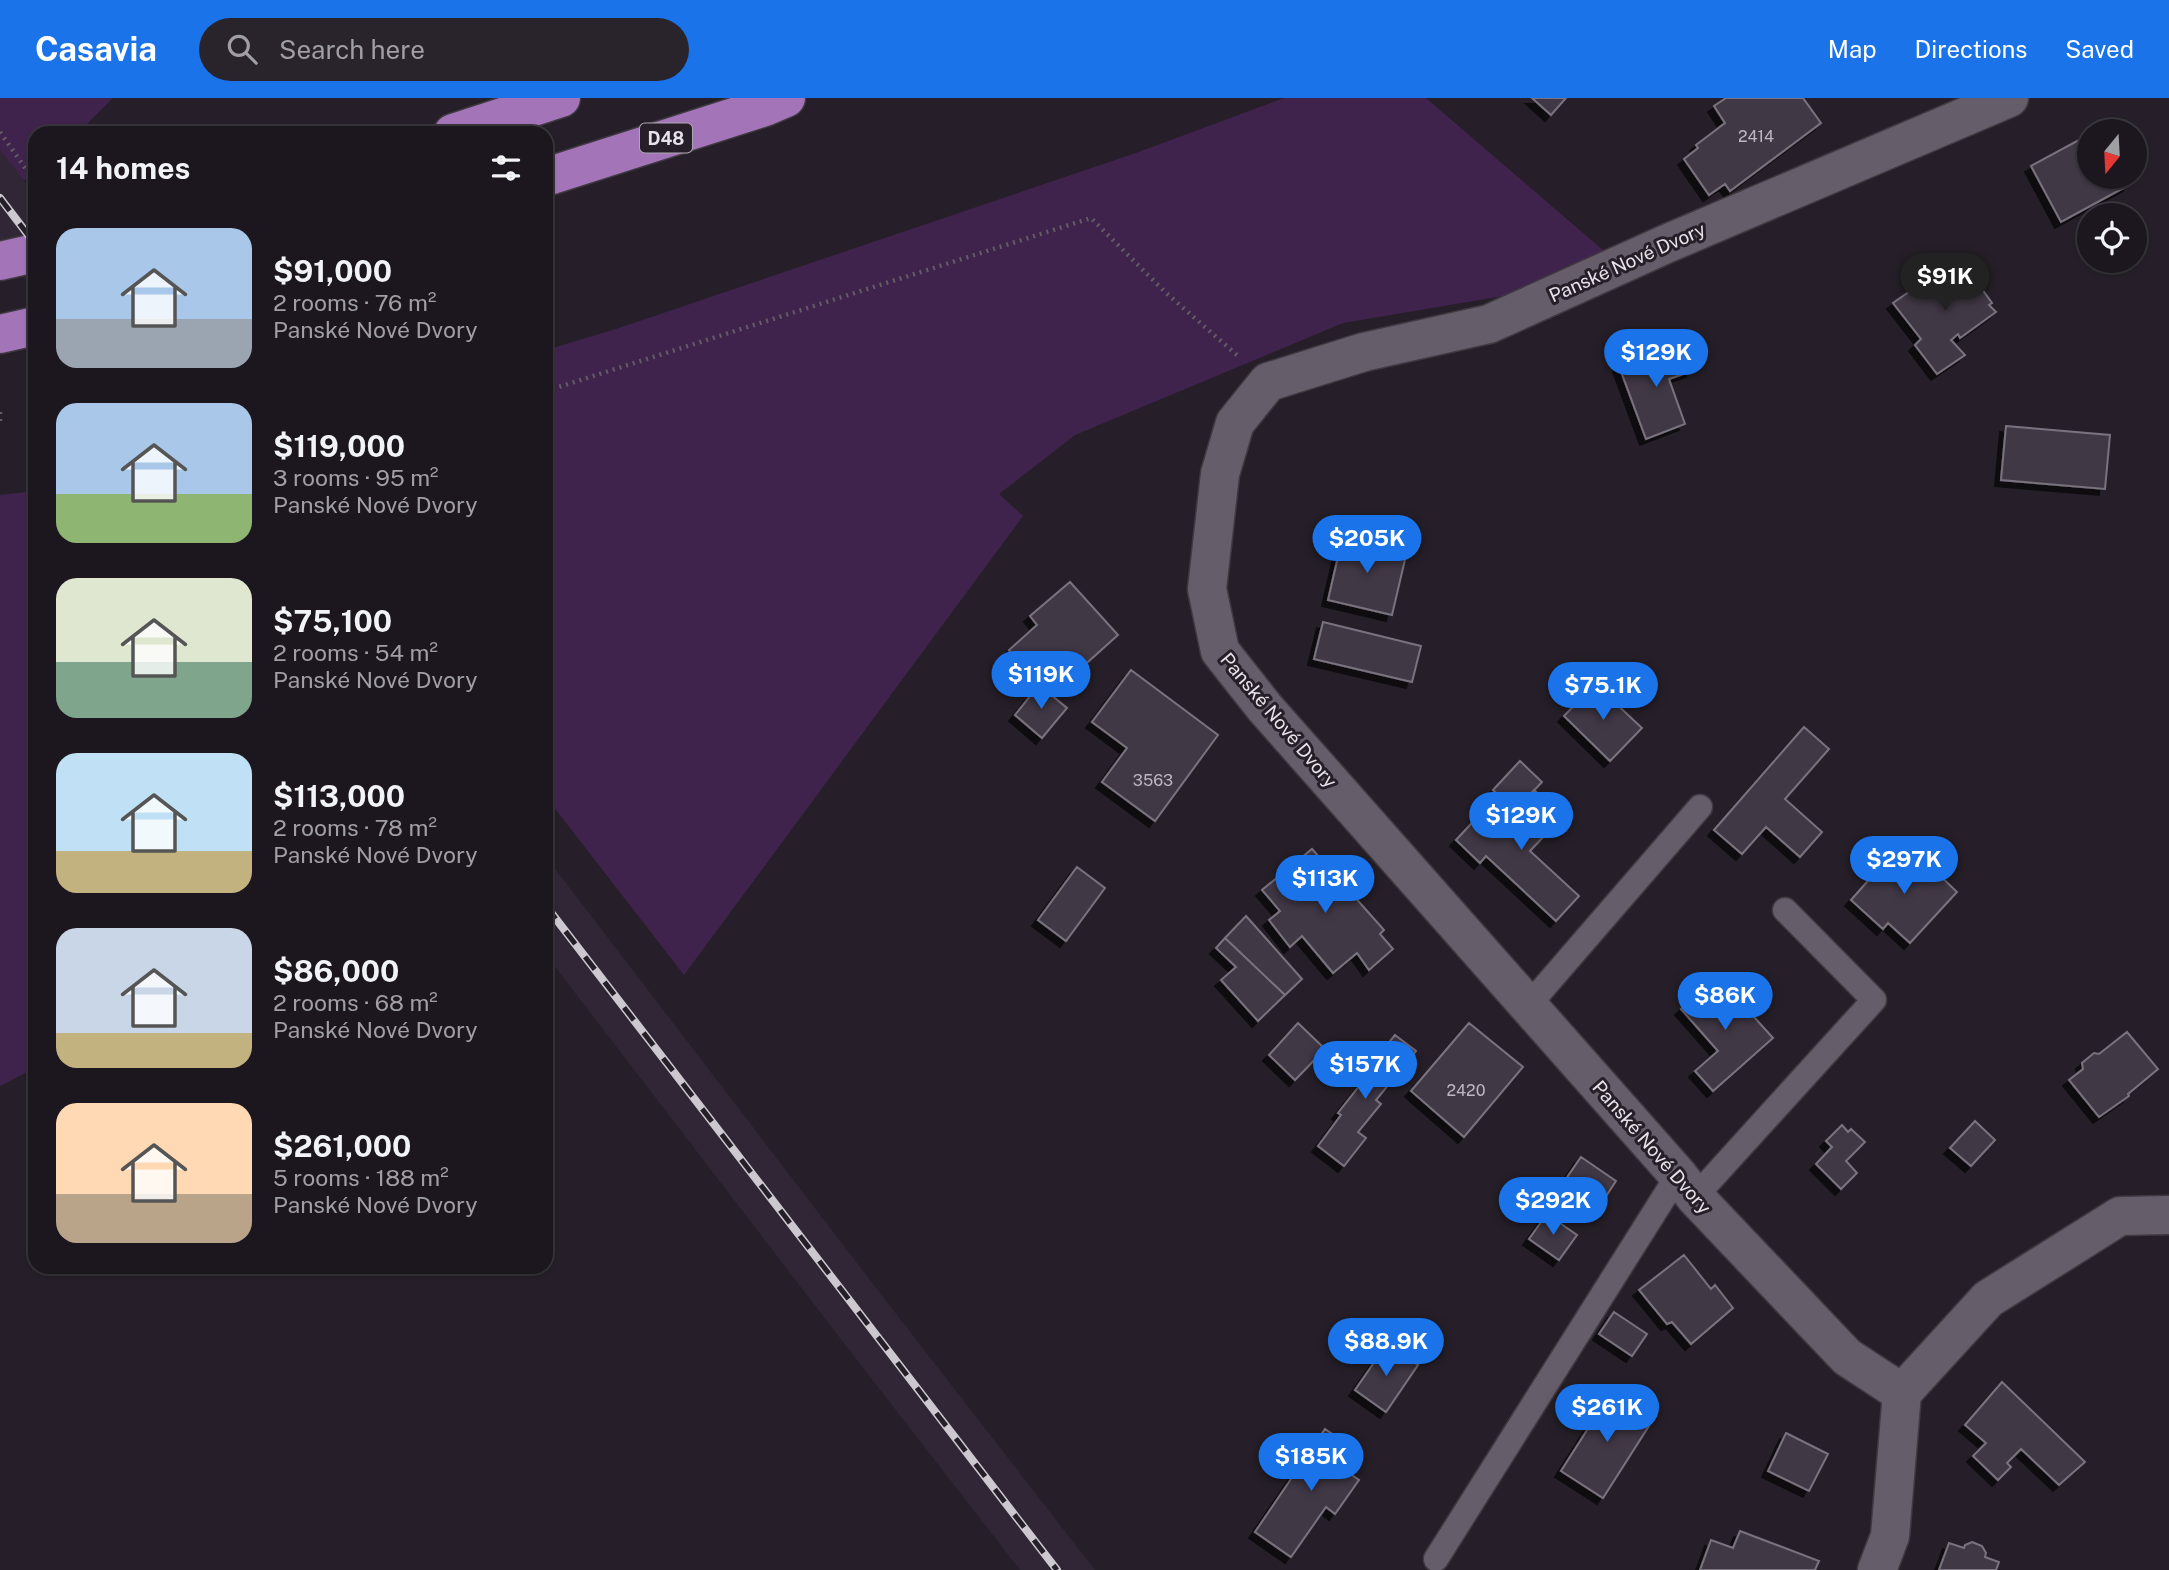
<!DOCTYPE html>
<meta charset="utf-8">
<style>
body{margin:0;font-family:"Public Sans",sans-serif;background:#29242c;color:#f1f3f6;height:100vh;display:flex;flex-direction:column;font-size:26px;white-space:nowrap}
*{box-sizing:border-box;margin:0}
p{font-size:23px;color:#a09fa4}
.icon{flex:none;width:38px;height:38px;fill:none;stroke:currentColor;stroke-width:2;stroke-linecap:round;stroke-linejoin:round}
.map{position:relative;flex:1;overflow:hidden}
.drawer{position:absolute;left:28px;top:28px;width:525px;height:1148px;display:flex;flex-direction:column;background:#1c171f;border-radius:21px;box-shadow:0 2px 5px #0004,0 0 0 2px #3a363d}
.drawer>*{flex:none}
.needle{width:46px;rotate:198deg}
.fabs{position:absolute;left:2077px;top:21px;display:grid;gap:14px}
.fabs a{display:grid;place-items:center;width:70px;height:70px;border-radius:50%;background:#1c171f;box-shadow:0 2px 5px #0004,0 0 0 2px #3a363d;font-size:35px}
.price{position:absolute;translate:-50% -60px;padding:0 16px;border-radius:24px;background:#1a73e8;color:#fff;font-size:23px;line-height:46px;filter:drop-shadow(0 2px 4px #0008)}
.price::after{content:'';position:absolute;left:50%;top:42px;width:21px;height:16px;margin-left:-10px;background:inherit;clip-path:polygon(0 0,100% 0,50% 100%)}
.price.active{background:#222;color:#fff}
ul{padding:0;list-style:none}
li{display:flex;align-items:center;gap:21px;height:175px;padding:0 28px}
li span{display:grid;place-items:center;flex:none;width:196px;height:140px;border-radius:21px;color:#555}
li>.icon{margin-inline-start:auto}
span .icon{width:84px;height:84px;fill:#fffc;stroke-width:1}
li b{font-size:30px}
h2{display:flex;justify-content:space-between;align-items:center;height:84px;padding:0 28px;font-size:30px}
header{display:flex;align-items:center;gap:42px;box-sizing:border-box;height:98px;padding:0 35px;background:#1a73e8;color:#fff}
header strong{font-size:33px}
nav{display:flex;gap:38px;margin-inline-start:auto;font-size:24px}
.search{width:490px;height:63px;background:#29242c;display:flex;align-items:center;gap:18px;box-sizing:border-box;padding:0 24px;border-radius:38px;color:#a09fa4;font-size:26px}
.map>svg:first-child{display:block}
.built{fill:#302635}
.green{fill:#40234d}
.building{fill:#403944;stroke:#7a727f;stroke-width:2;filter:url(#shadow)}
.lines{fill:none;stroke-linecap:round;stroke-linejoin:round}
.service-casing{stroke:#3f3941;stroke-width:27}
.minor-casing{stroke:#3f3941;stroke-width:41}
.motorway-casing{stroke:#3f3941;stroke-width:41}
.path{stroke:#625c65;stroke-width:4.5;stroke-dasharray:2 5;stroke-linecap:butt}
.service{stroke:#655d69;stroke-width:24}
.minor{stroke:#655d69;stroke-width:38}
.motorway{stroke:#a374b8;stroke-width:38}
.rail-casing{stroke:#cdc8d0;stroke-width:8}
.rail{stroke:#261f29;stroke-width:5;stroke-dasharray:16;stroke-linecap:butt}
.labels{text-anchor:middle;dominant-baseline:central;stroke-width:6;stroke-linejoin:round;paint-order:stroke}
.number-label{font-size:16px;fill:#bdb8c0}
.shield{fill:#261f29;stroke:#ada8af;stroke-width:2}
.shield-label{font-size:18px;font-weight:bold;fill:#e7e2e9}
.street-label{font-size:19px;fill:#e7e2e9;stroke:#261f29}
</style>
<header>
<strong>Casavia</strong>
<div class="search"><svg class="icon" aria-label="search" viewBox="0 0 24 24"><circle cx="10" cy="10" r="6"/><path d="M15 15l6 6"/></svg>Search here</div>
<nav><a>Map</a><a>Directions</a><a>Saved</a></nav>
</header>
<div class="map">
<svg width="2169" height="1472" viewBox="0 0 2169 1472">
<defs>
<filter id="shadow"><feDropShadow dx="-6" dy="6" stdDeviation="0" flood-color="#0009"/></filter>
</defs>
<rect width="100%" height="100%" fill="#261f29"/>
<path class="built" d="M0 52 35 97V194L0 149Z
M546 759 880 1195 1095 1472H1020L833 1231 546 857Z"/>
<path class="green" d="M0 0H113L78 35H35V73L24 83 0 52Z
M1284 0H1426L1604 153 1515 196 1343 225 1075 337 999 396 1023 418 684 877 546 699V252L616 231 1136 55Z
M35 393V970L0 988V397Z"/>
<path class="building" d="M1532 0H1566L1551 17Z
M1726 0H1803L1821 25 1730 93 1725 86 1709 97 1684 61 1698 50 1696 47 1725 25 1714 8Z
M2090 36V79H2125L2129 87 2061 124 2031 68Z
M1959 159 1992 205 1989 207 1996 214 1960 240 1958 236 1951 242 1965 257 1937 276 1915 247 1921 241 1893 205Z
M1681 244 1692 273 1669 281 1685 326 1646 341 1619 268Z
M2006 328 2110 337 2105 391 2001 382Z
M1343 437 1407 453 1392 517 1328 502Z
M1070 484 1118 537 1070 580 1055 564 1033 582 1009 552 1037 527 1030 518Z
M1323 524 1421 548 1412 584 1314 561Z
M1131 572 1218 637 1155 723 1102 684 1127 650 1092 624Z
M1595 586 1642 630 1610 663 1564 618Z
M1039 587 1067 610 1042 640 1015 617Z
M1804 629 1829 651 1785 701 1822 734 1800 759 1766 729 1742 756 1714 732Z
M1520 663 1542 684 1515 713 1493 692Z
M1534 692 1562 719 1530 753 1579 798 1556 823 1486 758 1480 765 1456 742 1485 711 1502 726Z
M1897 750 1926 777 1932 770 1957 794 1910 845 1888 825 1883 831 1851 802Z
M1312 751 1384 832 1380 836 1393 851 1369 872 1357 855 1333 875 1302 838 1290 849 1269 822 1280 813 1262 792Z
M1077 769 1105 790 1066 843 1038 822Z
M1246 818 1302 881 1285 897 1225 840Z
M1225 840 1285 897 1258 923 1221 882 1236 869 1216 850Z
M1718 879 1773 940 1713 993 1695 973 1718 953 1681 911Z
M1298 925 1325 951 1295 982 1269 957Z
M1469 925 1523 969 1464 1039 1411 993Z
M2127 934 2158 971 2128 996 2129 998 2099 1019 2069 982 2083 971 2082 965 2094 955 2099 956Z
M1395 937 1416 953 1376 1002 1381 1006 1358 1034 1366 1040 1344 1068 1318 1048 1341 1017 1338 1015 1363 983 1360 980Z
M1975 1023 1995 1042 1971 1068 1950 1050Z
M1842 1027 1848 1034 1851 1031 1865 1044 1846 1063 1857 1075 1841 1091 1816 1066 1832 1049 1826 1043Z
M1581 1059 1616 1083 1593 1118 1557 1094Z
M1547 1116 1577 1137 1559 1162 1529 1141Z
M1684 1157 1711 1191 1715 1187 1733 1210 1691 1246 1672 1224 1667 1226 1639 1192Z
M1614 1214 1647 1236 1632 1258 1599 1236Z
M1387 1246 1418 1267 1386 1314 1355 1292Z
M2002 1284 2085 1364 2059 1387 2021 1351 2007 1365 2011 1369 1998 1382 1973 1358 1986 1345 1965 1327Z
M1612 1293 1654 1320 1603 1400 1561 1373Z
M1325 1331 1359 1354 1346 1373 1359 1382 1335 1416 1326 1409 1291 1459 1255 1434Z
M1786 1335 1828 1356 1809 1393 1768 1373Z
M1740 1433 1819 1463 1815 1472H1700L1711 1442 1733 1450Z
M1972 1444 1982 1448 1986 1455 1985 1459 1999 1464 1996 1472H1939L1949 1445 1964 1450 1965 1447Z"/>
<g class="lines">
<defs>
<path id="service" d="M1528 908 1700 709
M1695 1099 1874 902 1785 812
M1436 1461 1678 1077"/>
<path id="minor" d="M1902 1295 1847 1259 1695 1099 1678 1077 1265 610 1220 553 1207 491 1220 376 1235 325 1268 284 1364 254 1489 226 1666 146 2009 0
M1877 1472 1890 1438 1902 1295 1988 1201 2120 1118 2169 1117"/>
<path id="motorway" d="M453 35 561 0
M546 79 765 9 786 0
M0 163 35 155
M0 236 35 228"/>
</defs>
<use href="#service" class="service-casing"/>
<use href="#minor" class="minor-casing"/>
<use href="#motorway" class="motorway-casing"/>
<path class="path" d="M0 34 35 84
M546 293 1091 120 1164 193 1238 258
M0 314V325"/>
<use href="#service" class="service"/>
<use href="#minor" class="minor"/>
<use href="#motorway" class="motorway"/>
<defs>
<path id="rail" d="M0 100 35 146
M546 808 1057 1472"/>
</defs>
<use href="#rail" class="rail-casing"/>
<use href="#rail" class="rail"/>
</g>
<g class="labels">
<g class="number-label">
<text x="1756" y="38">2414</text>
<text x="1153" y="682">3563</text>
<text x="1466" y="992">2420</text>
</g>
<rect class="shield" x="640" y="25.5" width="52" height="29" rx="5"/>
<g class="shield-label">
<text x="666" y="40">D48</text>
</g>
<g class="street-label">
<text transform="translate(1627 164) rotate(-24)">Panské Nové Dvory</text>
<text transform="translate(1279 622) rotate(50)">Panské Nové Dvory</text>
<text transform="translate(1652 1049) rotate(49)">Panské Nové Dvory</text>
</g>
</g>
</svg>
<div class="fabs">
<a><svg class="needle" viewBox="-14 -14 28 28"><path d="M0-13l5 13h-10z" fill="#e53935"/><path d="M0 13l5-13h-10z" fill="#a09fa4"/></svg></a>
<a><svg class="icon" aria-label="locate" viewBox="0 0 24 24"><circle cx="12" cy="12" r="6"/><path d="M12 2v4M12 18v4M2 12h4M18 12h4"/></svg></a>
</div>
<b class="price active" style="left:1945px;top:215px">$91K</b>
<b class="price" style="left:1656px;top:291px">$129K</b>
<b class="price" style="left:1367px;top:477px">$205K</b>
<b class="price" style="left:1041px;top:613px">$119K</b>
<b class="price" style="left:1603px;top:624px">$75.1K</b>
<b class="price" style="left:1521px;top:754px">$129K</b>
<b class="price" style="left:1904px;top:798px">$297K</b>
<b class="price" style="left:1325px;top:817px">$113K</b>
<b class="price" style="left:1725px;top:934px">$86K</b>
<b class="price" style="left:1365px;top:1003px">$157K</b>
<b class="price" style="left:1553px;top:1139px">$292K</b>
<b class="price" style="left:1386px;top:1280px">$88.9K</b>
<b class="price" style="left:1607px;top:1346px">$261K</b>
<b class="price" style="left:1311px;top:1395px">$185K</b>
<section class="drawer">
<h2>14 homes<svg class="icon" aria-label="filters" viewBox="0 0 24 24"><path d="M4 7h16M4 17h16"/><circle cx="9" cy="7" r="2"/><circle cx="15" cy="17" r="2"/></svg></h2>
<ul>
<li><span style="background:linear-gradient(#a9c7e8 65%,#9aa5b1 0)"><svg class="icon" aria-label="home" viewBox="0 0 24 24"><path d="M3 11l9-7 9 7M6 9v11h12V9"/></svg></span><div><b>$91,000</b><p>2 rooms · 76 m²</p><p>Panské Nové Dvory</p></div></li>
<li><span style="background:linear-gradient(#a9c7e8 65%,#8fb573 0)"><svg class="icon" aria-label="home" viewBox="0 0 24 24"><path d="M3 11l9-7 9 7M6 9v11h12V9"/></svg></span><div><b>$119,000</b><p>3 rooms · 95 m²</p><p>Panské Nové Dvory</p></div></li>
<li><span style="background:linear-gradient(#dfe7d0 60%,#7fa58c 0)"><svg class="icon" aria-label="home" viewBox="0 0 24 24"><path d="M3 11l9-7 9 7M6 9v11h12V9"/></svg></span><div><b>$75,100</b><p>2 rooms · 54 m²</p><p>Panské Nové Dvory</p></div></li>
<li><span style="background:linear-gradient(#bfe0f5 70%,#c2b280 0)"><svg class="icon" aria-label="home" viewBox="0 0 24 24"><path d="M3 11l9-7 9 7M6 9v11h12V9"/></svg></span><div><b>$113,000</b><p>2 rooms · 78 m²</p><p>Panské Nové Dvory</p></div></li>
<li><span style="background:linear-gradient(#c9d6e8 75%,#c2b280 0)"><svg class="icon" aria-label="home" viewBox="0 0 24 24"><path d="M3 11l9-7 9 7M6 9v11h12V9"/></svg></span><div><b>$86,000</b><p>2 rooms · 68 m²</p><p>Panské Nové Dvory</p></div></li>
<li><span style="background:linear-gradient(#ffd9b3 65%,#b9a48a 0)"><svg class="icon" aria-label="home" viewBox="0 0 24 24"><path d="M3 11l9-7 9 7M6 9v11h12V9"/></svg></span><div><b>$261,000</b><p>5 rooms · 188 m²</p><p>Panské Nové Dvory</p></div></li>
</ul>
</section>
</div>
